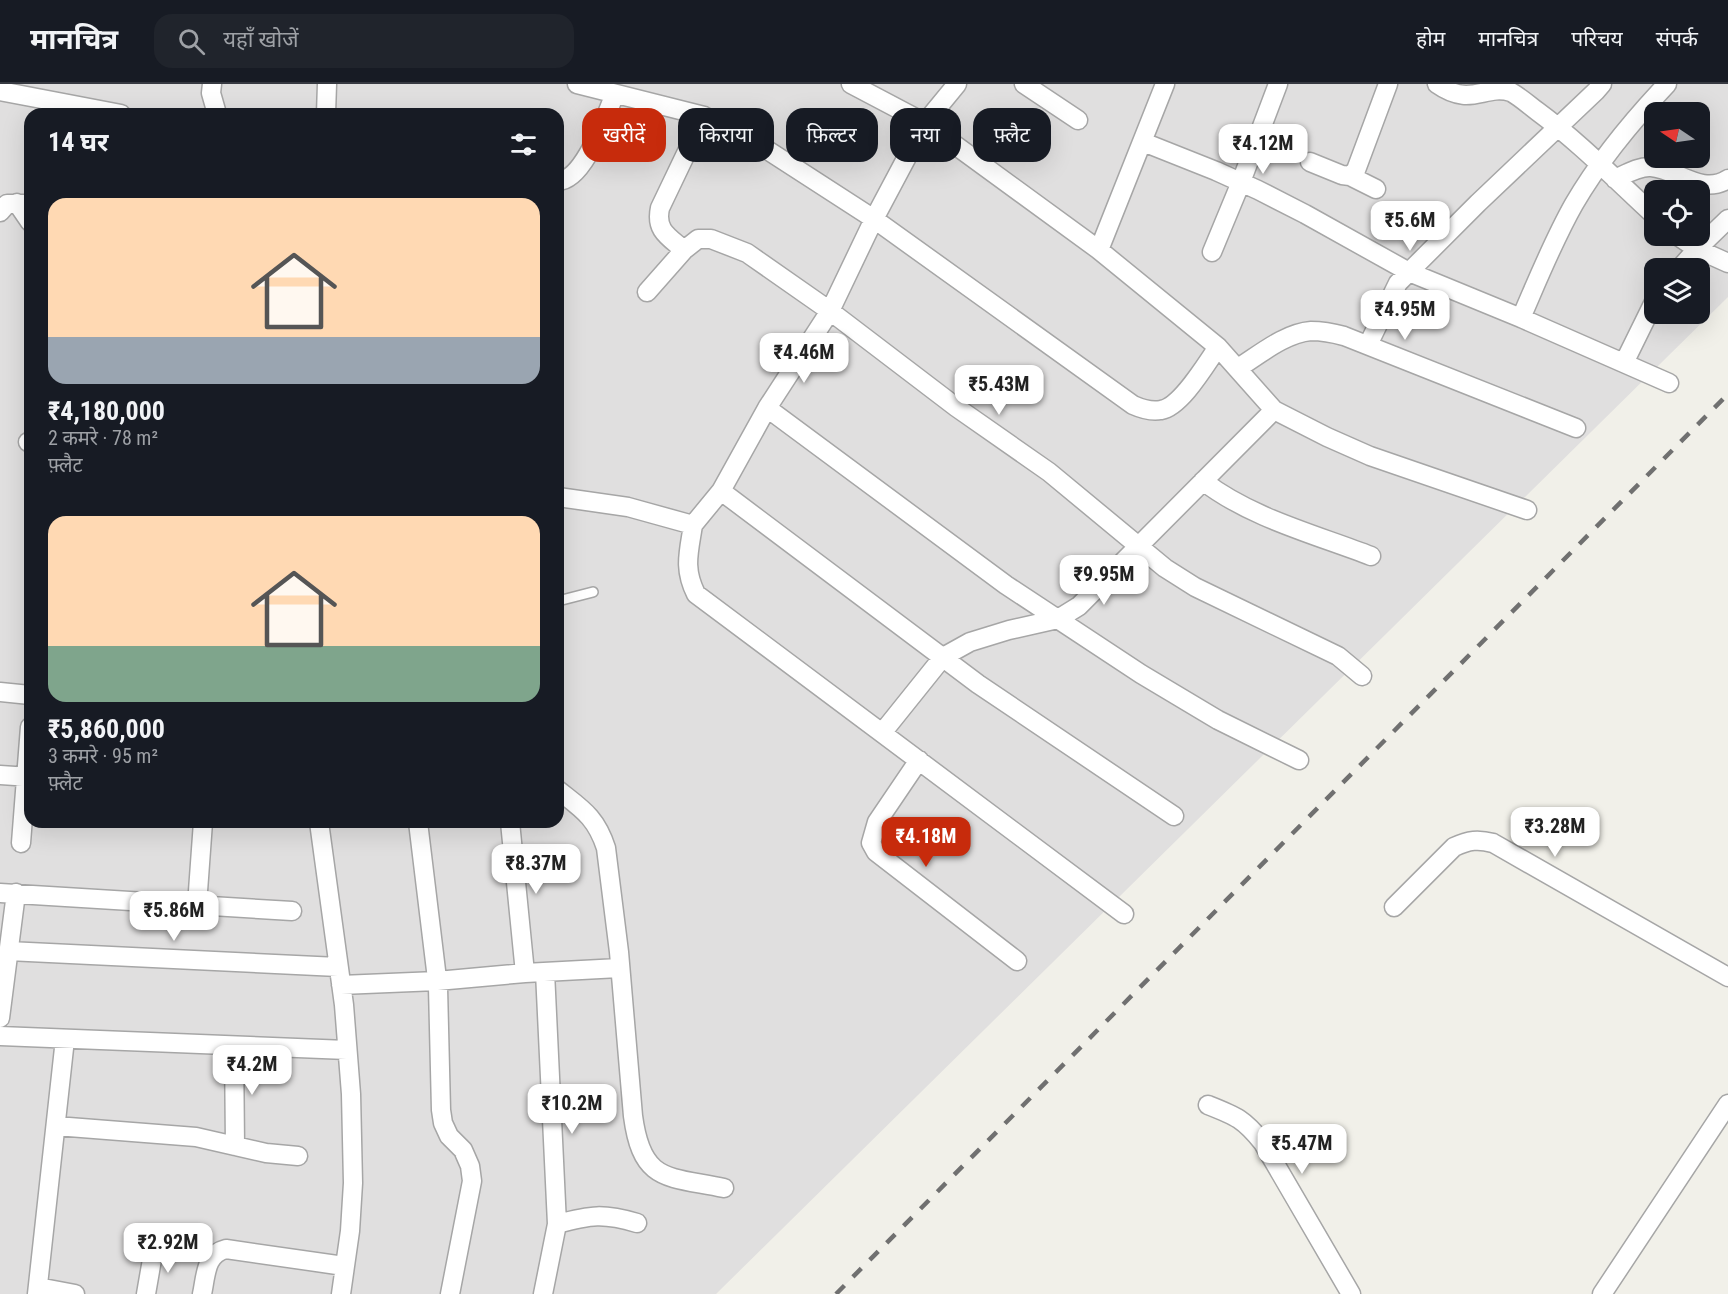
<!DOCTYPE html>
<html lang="hi">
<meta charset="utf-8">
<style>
body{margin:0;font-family:"Roboto Condensed","Noto Sans Devanagari",sans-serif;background:#20242c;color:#f1f3f6;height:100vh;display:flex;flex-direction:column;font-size:22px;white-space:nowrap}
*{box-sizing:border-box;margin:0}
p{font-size:20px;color:#9ea1a6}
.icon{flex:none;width:33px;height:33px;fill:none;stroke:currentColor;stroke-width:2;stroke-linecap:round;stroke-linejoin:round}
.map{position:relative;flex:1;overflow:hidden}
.drawer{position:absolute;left:24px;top:24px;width:540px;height:720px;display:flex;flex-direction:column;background:#171b24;border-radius:18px;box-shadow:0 6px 24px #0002}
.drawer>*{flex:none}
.banner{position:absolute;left:582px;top:24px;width:570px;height:54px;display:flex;gap:12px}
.needle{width:39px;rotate:283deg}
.buttons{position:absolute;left:1644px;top:18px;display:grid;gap:12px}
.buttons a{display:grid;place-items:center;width:66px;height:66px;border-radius:12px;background:#171b24;box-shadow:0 6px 24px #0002;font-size:30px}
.price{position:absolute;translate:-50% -51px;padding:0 14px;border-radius:12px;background:#fff;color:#222;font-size:20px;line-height:39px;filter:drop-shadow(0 2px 3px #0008)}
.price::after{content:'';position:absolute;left:50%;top:36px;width:18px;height:14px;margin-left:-9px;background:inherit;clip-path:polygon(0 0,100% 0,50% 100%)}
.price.on{background:#c72b0c;color:#fff}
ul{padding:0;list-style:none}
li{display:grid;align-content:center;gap:12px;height:318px;padding:0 24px}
li span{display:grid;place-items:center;height:186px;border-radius:18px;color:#555}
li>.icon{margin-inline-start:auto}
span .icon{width:108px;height:108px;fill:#fffc;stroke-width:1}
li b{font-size:26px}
h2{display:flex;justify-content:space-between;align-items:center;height:72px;padding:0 24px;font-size:26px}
.pill{padding:0 21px;border-radius:18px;background:#171b24;box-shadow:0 6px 24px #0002;font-size:21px;line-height:54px}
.pill.on{background:#c72b0c;color:#fff}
header{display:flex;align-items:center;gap:36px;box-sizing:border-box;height:84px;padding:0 30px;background:#171b24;border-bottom:2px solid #363941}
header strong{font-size:28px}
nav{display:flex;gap:33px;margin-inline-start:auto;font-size:21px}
.search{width:420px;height:54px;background:#20242c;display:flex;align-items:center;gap:15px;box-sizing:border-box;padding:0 21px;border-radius:18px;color:#9ea1a6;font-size:22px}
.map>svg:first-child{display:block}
.residential{fill:#e0dfdf;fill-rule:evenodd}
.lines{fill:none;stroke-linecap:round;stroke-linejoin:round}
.service-casing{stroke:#a6a6a6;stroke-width:12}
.minor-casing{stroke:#a6a6a6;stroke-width:21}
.service{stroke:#fff;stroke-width:9}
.minor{stroke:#fff;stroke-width:18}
.rail{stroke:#707070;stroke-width:4.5;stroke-dasharray:12 12;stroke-linecap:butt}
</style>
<header>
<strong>मानचित्र</strong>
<div class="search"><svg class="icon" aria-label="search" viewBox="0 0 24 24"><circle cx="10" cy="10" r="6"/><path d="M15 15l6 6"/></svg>यहाँ खोजें</div>
<nav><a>होम</a><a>मानचित्र</a><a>परिचय</a><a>संपर्क</a></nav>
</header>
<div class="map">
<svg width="1728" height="1210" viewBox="0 0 1728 1210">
<rect width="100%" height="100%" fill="#f1f0e9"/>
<path class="residential" d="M0 0H1728V213L716 1210H0ZM1654 28H1700V74H1654ZM30 30H558V738H30ZM1654 106H1700V152H1654ZM1654 184H1700V230H1654Z"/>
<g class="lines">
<defs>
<path id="service" d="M558 517 593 508"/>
<path id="minor" d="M212 0 211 9 217 30
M577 0 704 32 758 60 874 135 1133 321C1142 325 1151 328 1161 326 1181 323 1206 280 1218 263
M851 0 925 39 1099 166 1218 263 1274 326 1327 353 1370 372 1527 426
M1024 0 1078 36
M1437 0C1471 24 1484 0 1511 8 1520 13 1529 21 1537 27 1579 58 1616 96 1654 131
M0 7 121 30
M326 30 327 0
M1143 58 1216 87 1258 106 1305 130 1409 188 1521 234 1669 299
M1310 78 1342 91 1350 92 1356 86 1388 0
M1350 92 1376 105
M1615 95C1626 90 1639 82 1651 83 1677 85 1702 112 1728 95
M558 97C585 96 605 32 615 10
M17 119 30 138
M0 128 7 120H30
M1678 152 1697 165 1728 179
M684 166C669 153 655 147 660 124L704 32
M1099 166 1165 0
M1212 168 1241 98 1278 0
M1680 184 1697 165 1728 135
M647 208 684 166 698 155H711L747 169 830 227 956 323 1049 388 1165 484 1195 503 1338 572 1362 592
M1521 234C1538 195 1553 157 1574 120 1599 77 1632 37 1667 0
M1368 261 1398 199 1478 119 1596 7 1602 0
M1624 279 1654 218
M1238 284C1259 271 1285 249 1311 247 1322 247 1333 249 1344 252L1576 344
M767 324 1006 501 1141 590 1218 636 1299 676
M28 358H30
M1203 397C1251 434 1314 450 1371 472
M721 407 978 600 1174 732
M558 413 628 423 693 441 721 407 767 324 830 227 874 135 925 39 957 0
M693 441C689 468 683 484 696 510L1124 830
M0 608 30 611
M882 649 943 573 970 558 1009 546 1058 535 1079 522 1274 326
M919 676 877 738 871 759 876 768 1017 877
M0 691 30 693
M558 706C582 725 596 733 606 764L619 868 633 1032C642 1099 667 1092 724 1104
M319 738 344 921 351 1010 353 1099 350 1147 341 1210
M418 738 438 903 441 1026 443 1039 449 1052 463 1066 470 1082 472 1097 450 1210
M510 738 525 889
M21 759 30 643
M0 809 292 827
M197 821 203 738
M1394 823 1454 763C1469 756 1478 755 1493 759L1728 893
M8 867 338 883
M341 901 437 897 525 889 619 884
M0 934 16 809
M0 952 347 966
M234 962 235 1062
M1208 1021C1236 1032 1244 1035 1263 1059L1351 1210
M56 1042 196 1053 266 1069 298 1072
M557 1140C591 1131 603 1129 637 1139
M38 1203 75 1210
M37 1210 65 955
M146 1210 154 1164
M202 1210C206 1192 205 1170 226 1165L344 1182
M543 1210 557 1140 545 888
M1602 1210 1728 1020"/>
</defs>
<use href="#service" class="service-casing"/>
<use href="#minor" class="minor-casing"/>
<use href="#service" class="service"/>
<use href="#minor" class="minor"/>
<path class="rail" d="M836 1210 1728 310"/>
</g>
</svg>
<div class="buttons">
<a><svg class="needle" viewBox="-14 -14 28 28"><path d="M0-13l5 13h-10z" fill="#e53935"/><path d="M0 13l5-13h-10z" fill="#9ea1a6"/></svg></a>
<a><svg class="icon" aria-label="locate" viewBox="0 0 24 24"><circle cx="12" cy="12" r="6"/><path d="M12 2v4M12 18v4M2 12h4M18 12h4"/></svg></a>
<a><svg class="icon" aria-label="layers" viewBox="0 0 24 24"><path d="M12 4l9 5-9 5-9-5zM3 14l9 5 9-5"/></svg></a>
</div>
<b class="price" style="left:1263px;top:91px">₹4.12M</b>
<b class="price" style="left:1410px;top:168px">₹5.6M</b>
<b class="price" style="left:1405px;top:257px">₹4.95M</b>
<b class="price" style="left:804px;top:300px">₹4.46M</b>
<b class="price" style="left:999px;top:332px">₹5.43M</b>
<b class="price" style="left:1104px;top:522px">₹9.95M</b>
<b class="price" style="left:1555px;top:774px">₹3.28M</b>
<b class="price on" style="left:926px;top:784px">₹4.18M</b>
<b class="price" style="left:536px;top:811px">₹8.37M</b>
<b class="price" style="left:174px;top:858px">₹5.86M</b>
<b class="price" style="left:252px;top:1012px">₹4.2M</b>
<b class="price" style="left:572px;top:1051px">₹10.2M</b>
<b class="price" style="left:1302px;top:1091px">₹5.47M</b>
<b class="price" style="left:168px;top:1190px">₹2.92M</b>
<div class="banner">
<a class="pill on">खरीदें</a>
<a class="pill">किराया</a>
<a class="pill">फ़िल्टर</a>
<a class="pill">नया</a>
<a class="pill">फ़्लैट</a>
</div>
<section class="drawer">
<h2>14 घर<svg class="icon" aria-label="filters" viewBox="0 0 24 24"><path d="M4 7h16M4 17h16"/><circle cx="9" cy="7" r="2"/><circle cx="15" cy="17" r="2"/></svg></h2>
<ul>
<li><span style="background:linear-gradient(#ffd9b3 75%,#9aa5b1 0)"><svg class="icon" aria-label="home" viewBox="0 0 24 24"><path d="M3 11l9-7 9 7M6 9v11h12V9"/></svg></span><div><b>₹4,180,000</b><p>2 कमरे · 78 m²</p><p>फ़्लैट</p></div></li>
<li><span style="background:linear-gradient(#ffd9b3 70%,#7fa58c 0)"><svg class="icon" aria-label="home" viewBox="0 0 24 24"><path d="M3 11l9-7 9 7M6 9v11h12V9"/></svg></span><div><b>₹5,860,000</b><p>3 कमरे · 95 m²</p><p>फ़्लैट</p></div></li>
</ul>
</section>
</div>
